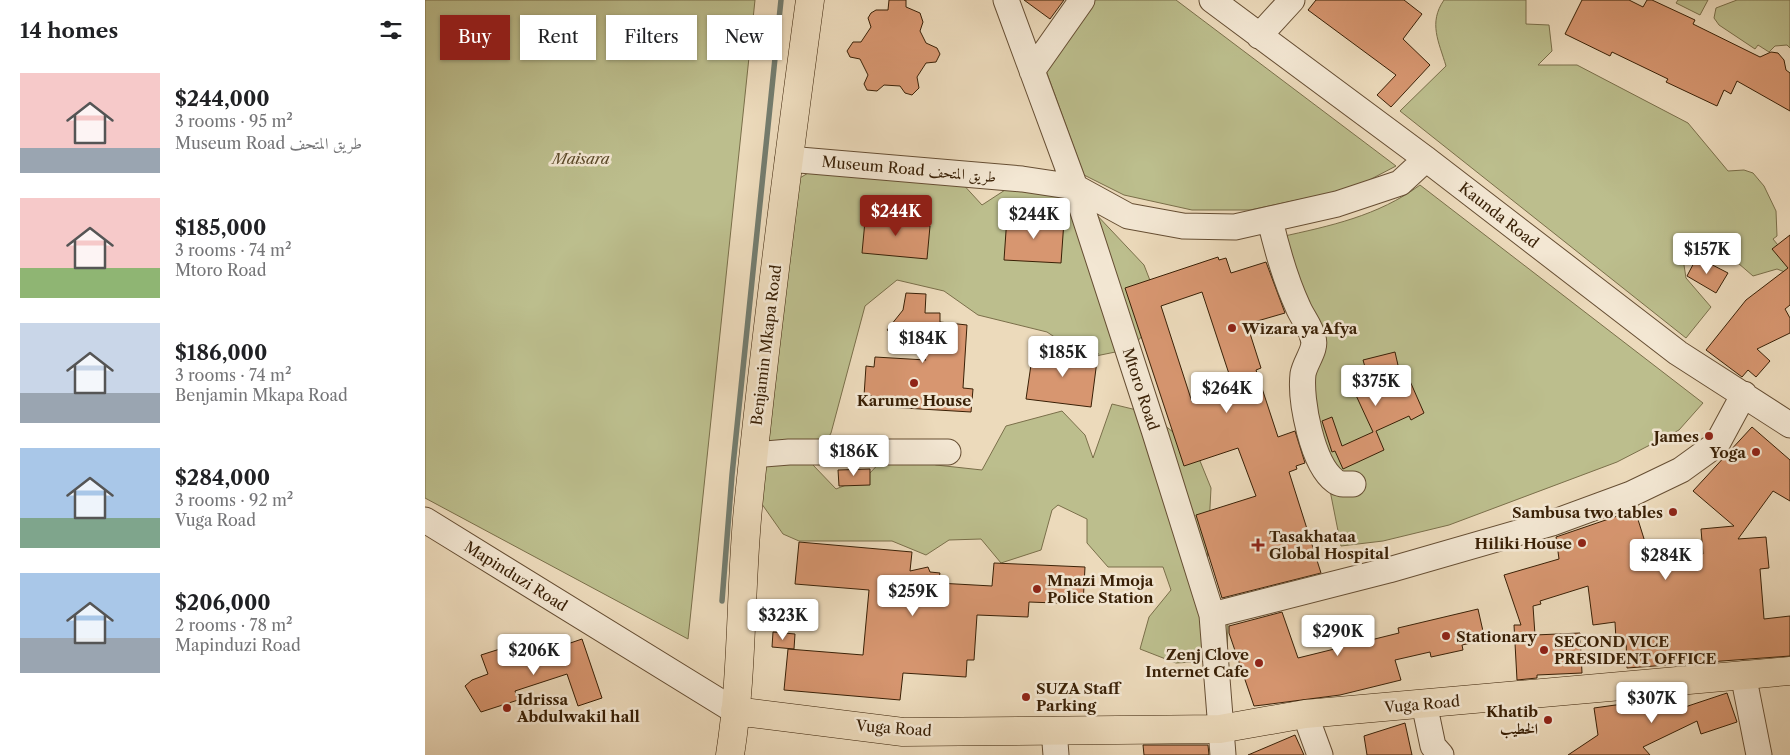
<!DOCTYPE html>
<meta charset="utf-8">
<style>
body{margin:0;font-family:"Libre Caslon Text",Amiri,serif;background:#f6f6f6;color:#202124;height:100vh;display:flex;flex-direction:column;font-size:19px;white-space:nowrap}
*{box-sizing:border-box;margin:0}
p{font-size:16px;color:#757577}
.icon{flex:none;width:28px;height:28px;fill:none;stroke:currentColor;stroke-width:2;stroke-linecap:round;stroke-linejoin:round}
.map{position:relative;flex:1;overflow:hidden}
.side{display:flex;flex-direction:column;background:#fff;width:425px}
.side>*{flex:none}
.guide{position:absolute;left:15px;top:15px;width:475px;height:45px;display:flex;gap:10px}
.price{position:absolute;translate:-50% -42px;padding:0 11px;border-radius:5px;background:#fff;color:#222;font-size:16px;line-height:32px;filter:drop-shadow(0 1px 2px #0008)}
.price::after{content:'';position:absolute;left:50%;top:30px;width:15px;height:11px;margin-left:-8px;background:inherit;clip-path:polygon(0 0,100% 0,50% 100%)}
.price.on{background:#8f2418;color:#fff}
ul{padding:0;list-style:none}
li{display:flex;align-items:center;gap:15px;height:125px;padding:0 20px}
li span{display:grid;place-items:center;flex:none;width:140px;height:100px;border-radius:0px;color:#555}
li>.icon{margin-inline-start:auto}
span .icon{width:60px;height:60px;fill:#fffc;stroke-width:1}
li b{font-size:21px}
h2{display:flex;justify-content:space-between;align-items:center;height:60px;padding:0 20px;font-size:21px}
.tag{padding:0 18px;border-radius:0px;background:#fff;box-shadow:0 1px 4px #0004;font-size:18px;line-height:45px}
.tag.on{background:#8f2418;color:#fff}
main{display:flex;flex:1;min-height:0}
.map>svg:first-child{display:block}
.green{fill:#bcbe8d;stroke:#7a6f4a}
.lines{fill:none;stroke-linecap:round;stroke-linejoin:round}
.stream{stroke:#737c6e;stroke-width:5.5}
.building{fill:#d79670;stroke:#392006;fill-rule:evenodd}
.minor-casing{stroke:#664e33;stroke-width:27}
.major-casing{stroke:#392006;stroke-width:29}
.minor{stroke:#f3e7d3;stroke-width:25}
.major{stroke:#ecdabb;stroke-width:28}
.poi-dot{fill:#8f2418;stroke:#f3e7d3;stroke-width:2}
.labels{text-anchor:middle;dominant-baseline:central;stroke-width:5;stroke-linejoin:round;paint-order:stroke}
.park-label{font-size:15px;font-style:italic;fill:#5a4828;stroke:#f3e7d3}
.street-label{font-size:15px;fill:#392006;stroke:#f3e7d3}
.poi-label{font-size:15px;font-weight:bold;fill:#392006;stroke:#f3e7d3;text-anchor:start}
</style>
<main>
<section class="side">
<h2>14 homes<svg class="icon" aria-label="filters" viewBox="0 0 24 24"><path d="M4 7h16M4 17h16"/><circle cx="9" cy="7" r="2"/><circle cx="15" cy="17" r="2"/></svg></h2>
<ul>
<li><span style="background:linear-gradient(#f6c9c9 75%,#9aa5b1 0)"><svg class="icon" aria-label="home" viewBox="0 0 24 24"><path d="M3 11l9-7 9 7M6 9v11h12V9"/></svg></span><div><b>$244,000</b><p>3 rooms · 95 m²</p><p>Museum Road طريق المتحف</p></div></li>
<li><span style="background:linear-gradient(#f6c9c9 70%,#8fb573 0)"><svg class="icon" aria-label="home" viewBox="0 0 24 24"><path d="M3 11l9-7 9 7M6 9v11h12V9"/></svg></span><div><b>$185,000</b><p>3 rooms · 74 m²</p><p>Mtoro Road</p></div></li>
<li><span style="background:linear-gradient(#c9d6e8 70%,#9aa5b1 0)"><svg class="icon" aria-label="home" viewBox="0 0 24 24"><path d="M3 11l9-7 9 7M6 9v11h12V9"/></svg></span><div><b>$186,000</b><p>3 rooms · 74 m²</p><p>Benjamin Mkapa Road</p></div></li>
<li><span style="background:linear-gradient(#a9c7e8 70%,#7fa58c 0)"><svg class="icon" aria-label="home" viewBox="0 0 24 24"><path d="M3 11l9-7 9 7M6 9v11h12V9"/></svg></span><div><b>$284,000</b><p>3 rooms · 92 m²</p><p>Vuga Road</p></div></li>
<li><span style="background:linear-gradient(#a9c7e8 65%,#9aa5b1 0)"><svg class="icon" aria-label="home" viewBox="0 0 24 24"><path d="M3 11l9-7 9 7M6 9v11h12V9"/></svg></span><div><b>$206,000</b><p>2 rooms · 78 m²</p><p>Mapinduzi Road</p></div></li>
</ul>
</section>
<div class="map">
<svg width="1365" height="755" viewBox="0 0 1365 755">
<rect width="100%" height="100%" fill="#ecdabb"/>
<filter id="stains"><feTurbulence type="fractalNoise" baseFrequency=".004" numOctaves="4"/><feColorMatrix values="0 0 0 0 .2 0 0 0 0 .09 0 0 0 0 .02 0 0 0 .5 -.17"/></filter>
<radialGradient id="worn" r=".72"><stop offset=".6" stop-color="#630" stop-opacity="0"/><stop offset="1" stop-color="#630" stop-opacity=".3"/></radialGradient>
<path class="green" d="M0 0H330L263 639 0 498Z
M666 0H751L971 166 929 188 825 210H767L699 195 659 175 619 65Z
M1019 0H1101V24L1124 25 1127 51 1113 65H1152L1263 123 1303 171 1319 170 1328 173 1339 186 1351 211 1352 236 1348 239 1357 250 1365 274 1352 269 1328 276 1284 238 1255 239 1261 278 1286 307 1261 338 975 111 1021 66C1014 42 1003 23 1019 0Z
M1253 0H1283L1275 15 1251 3Z
M1312 0H1365V48L1362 45 1350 46 1344 52 1333 45 1330 49 1294 25 1289 18 1291 8Z
M395 166 535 181 557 205 597 179 668 211 719 265 738 314 705 349 661 358 622 332 553 315 519 291 472 280 440 306 406 433 388 465 411 489 441 477 470 447 511 465 557 470 581 426 637 411 660 435 668 458 687 404 724 413 748 432 775 461 786 488 782 566 803 622 802 660 751 663 715 649 724 617 746 590 738 567H683L662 543V519L633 505 627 510 616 550 576 563 556 539 524 540 501 555 467 541H374L358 534 327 490 368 182Z
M995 185 1278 403 1254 430 1192 462 1024 525 958 541 916 546 855 237C905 226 953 216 995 185Z"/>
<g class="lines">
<path class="stream" d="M297 601 307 475 356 0"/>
</g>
<path class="building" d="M464 0H481V7L495 13 498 22 495 31 501 43 512 48 515 54 511 62 501 63 492 77 494 88 487 95 480 93 475 86 459 85 452 91 442 90 439 84 443 75 435 59 425 57 422 51 428 42H436L446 27 443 18 446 13 451 10H463Z
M599 0H639L625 19Z
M891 0H979L997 14 978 39 1005 65 966 107 952 95 971 75 883 10Z
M1157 0H1204L1218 7 1222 0H1227L1270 20 1268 24 1335 57 1346 52 1353 53 1359 60 1361 70 1365 73V111L1312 81 1306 94 1299 90 1292 106 1241 82 1243 79 1187 52 1185 56 1140 34Z
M449 213 497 218 496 225 505 226 502 259 437 253 440 221H449Z
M582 217 639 221 636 263 579 260Z
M1365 235V305L1360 309 1365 318V333L1332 349 1345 361 1331 377 1323 370 1317 377 1281 350 1321 300 1363 268 1347 249Z
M793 257 794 260 801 258 806 273 841 262 860 313 822 324 836 368 831 370 853 437 870 431 880 463 871 466 872 469 864 472 896 573 797 598 771 515 831 496 813 448 759 466 700 288ZM777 292 809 389 767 402 736 306Z
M1272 257 1303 273 1291 293 1262 276Z
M481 293 501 294 500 313H515V322L542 325 538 388 548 389 546 412 462 407V402L447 401V396H439L441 366 449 367 450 357 501 360 462 330 478 310Z
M643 350 673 353 666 407 601 399 608 351 643 355Z
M970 352 975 374 981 372 999 413 986 420 984 416 951 431 959 450 918 469 910 451 907 452 897 421 907 417 917 446 948 432 922 376 940 367 938 360Z
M1327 427 1365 460V501L1348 491 1313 539 1341 537 1344 568 1335 569 1339 619 1365 616V656L1202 668 1201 639 1191 640 1190 622 1168 625 1163 586 1115 601 1116 604 1108 606 1110 635 1155 633 1157 673 1112 675V678L1092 680 1089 625H1096L1079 575 1134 559 1131 537 1210 510 1225 558 1278 554 1276 529 1309 526 1268 491Z
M445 469V485L414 486 413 470Z
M374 542 487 552 485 571 503 567 505 572 515 573 513 583 567 586 569 563 660 567 658 604 604 602 603 617 552 615 549 660H542L541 677 478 673 475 700 359 690 363 649 438 655 444 590 370 584Z
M1053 609 1060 640 1037 645 1038 650 1006 657 1005 652 970 660 976 680 915 695 838 705 829 706 804 633V626L857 612 873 658 974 633 973 628Z
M348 632 370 634 369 649 347 647Z
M157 639 177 698 153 706 142 674 90 691 93 700 56 712 40 686 47 680 63 674 56 655 78 648 84 664Z
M1302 693 1312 722 1276 734 1272 721 1218 747 1225 755H1143L1173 735 1169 708 1255 696 1260 707Z
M980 723 987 755H942L939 736Z
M870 735 879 755H823Z
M718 745H783L784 755H719Z"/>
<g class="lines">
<defs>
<path id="minor" d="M581 0 650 187 729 430 787 615 798 755
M787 0 1001 159 1253 353 1365 425
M834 36 867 0
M607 71 657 0
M363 159 597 179 650 187 703 216 758 226 810 227 912 204 975 183 1001 159
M845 220C852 250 860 279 873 307 877 317 886 327 888 338 892 349 880 362 878 374 875 400 887 464 910 481 915 485 921 484 928 484
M329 455 364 452H523
M0 520 310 711
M787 615 964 570 1127 523 1206 494 1256 470 1292 444 1319 394
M1318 674 1334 755
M999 703 1008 746 1016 755
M880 714 895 755
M629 730 631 755"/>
<path id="major" d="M310 711 478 732 795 729 880 714 1365 671
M305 755C318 673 315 590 323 508 340 338 362 169 385 0"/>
</defs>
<use href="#minor" class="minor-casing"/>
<use href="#major" class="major-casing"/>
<use href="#minor" class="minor"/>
<use href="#major" class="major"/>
</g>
<g class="poi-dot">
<circle cx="807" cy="328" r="5"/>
<circle cx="489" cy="383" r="5"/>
<circle cx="1284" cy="436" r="5"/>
<circle cx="1331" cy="452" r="5"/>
<circle cx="1248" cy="512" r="5"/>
<circle cx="1157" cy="543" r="5"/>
<path d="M830.5 537.5h5v5h5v5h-5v5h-5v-5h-5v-5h5z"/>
<circle cx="612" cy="589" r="5"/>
<circle cx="1021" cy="636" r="5"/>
<circle cx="1119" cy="650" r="5"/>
<circle cx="834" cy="663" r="5"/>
<circle cx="601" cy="697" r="5"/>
<circle cx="82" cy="708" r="5"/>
<circle cx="1123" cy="720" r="5"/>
</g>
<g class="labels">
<g class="park-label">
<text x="156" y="158">Maisara</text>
</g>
<g class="street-label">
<text transform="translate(484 169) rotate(5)">Museum Road طريق المتحف</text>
<text transform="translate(1074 215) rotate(38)">Kaunda Road</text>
<text transform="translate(341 345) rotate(-83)">Benjamin Mkapa Road</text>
<text transform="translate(716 389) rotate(72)">Mtoro Road</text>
<text transform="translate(91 576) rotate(32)">Mapinduzi Road</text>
<text transform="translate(997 704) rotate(-5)">Vuga Road</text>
<text transform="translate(469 728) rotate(4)">Vuga Road</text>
</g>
<g class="poi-label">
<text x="817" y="328">Wizara ya Afya</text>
<text x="489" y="400" text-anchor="middle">Karume House</text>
<text x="1274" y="436" text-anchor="end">James</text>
<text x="1321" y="452" text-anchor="end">Yoga</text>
<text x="1238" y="512" text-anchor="end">Sambusa two tables</text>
<text x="844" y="536">Tasakhataa<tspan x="844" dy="17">Global Hospital</tspan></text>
<text x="1147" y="543" text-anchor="end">Hiliki House</text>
<text x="622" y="580">Mnazi Mmoja<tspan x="622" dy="17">Police Station</tspan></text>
<text x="1031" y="636">Stationary</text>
<text x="1129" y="641">SECOND VICE<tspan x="1129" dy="17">PRESIDENT OFFICE</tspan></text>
<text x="824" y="654" text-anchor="end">Zenj Clove<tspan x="824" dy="17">Internet Cafe</tspan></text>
<text x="611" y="688">SUZA Staff<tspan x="611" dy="17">Parking</tspan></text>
<text x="92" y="699">Idrissa<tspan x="92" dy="17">Abdulwakil hall</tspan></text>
<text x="1113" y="711" text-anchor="end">Khatib<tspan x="1113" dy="17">الخطيب</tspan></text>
</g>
</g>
<rect width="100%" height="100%" filter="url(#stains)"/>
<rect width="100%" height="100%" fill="url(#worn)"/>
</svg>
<b class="price on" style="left:471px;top:237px">$244K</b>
<b class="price" style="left:609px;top:240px">$244K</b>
<b class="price" style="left:1282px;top:275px">$157K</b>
<b class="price" style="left:498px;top:364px">$184K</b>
<b class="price" style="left:638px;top:378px">$185K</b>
<b class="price" style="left:951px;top:407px">$375K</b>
<b class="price" style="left:802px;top:414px">$264K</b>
<b class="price" style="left:429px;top:477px">$186K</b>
<b class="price" style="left:1241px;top:581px">$284K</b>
<b class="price" style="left:488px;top:617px">$259K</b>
<b class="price" style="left:358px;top:641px">$323K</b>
<b class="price" style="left:913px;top:657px">$290K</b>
<b class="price" style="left:109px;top:676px">$206K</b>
<b class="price" style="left:1227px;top:724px">$307K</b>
<div class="guide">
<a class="tag on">Buy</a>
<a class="tag">Rent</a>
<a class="tag">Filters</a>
<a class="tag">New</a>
</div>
</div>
</main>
